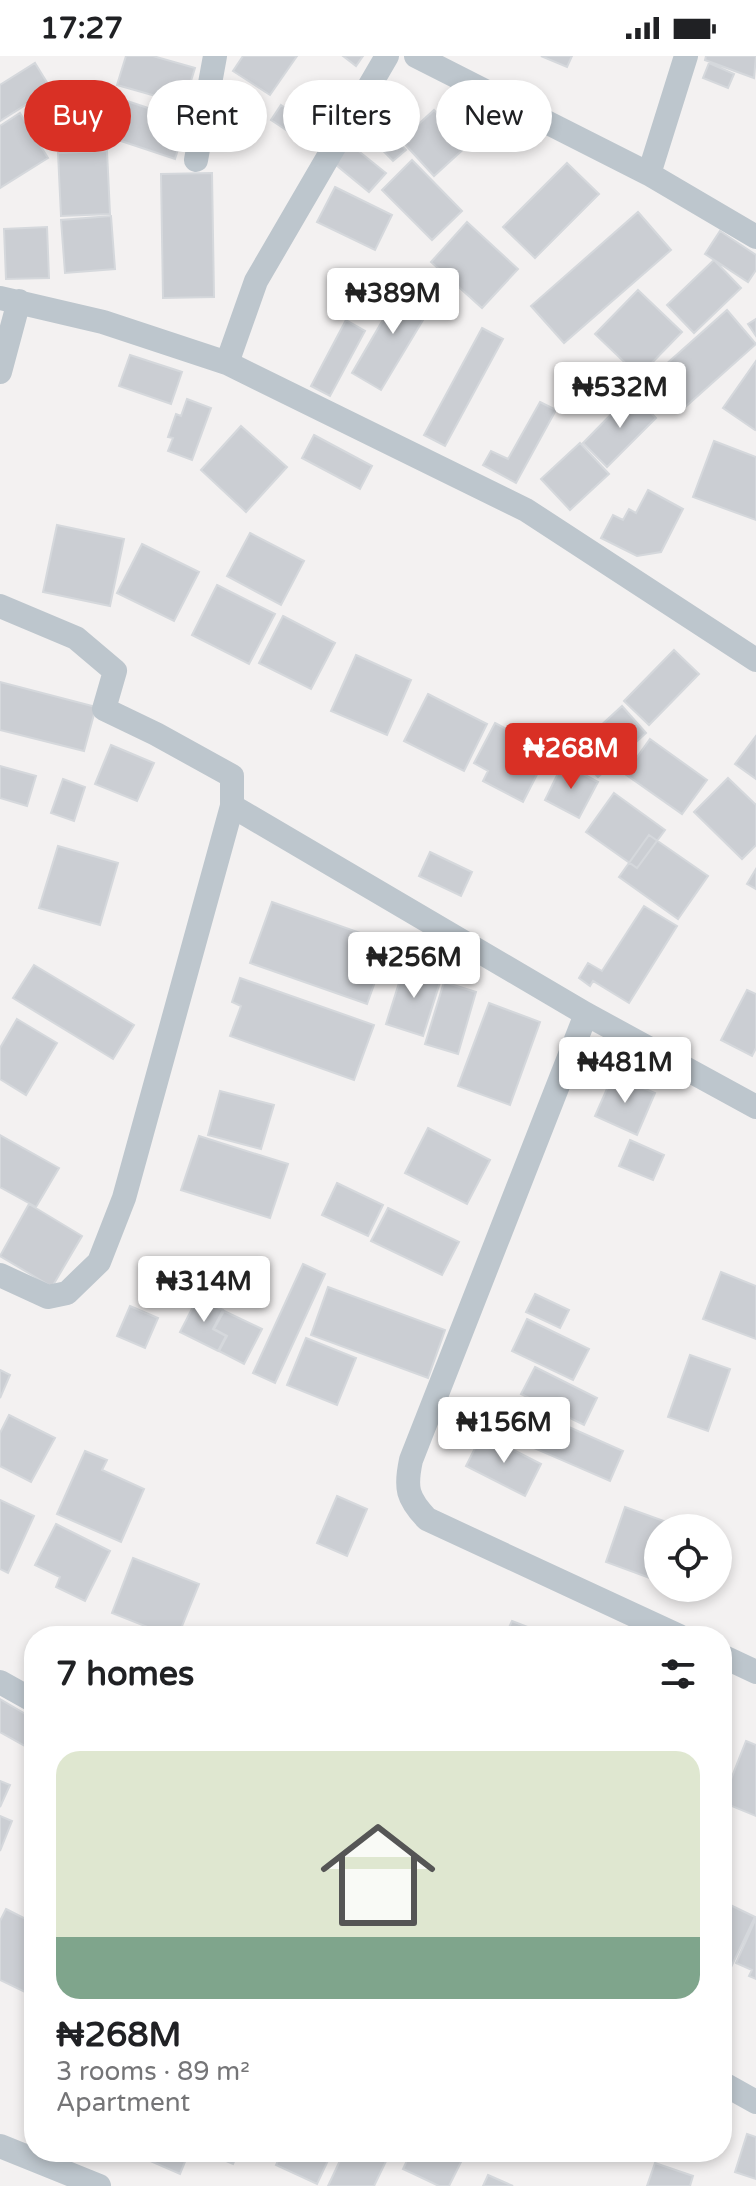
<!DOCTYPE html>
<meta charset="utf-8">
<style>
body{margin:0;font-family:"Varela Round",sans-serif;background:#f2f2f2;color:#202124;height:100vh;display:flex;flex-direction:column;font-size:30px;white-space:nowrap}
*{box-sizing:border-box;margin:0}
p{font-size:26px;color:#757577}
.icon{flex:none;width:44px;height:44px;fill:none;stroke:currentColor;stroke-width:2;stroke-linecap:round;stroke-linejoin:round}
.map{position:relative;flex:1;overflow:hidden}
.drawer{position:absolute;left:24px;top:1570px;width:708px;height:536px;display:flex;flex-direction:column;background:#fff;border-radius:32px;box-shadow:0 4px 12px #0003}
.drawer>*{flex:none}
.guide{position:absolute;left:24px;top:24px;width:708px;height:72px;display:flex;gap:16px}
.controls{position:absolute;left:644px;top:1458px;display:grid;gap:16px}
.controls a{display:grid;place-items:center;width:88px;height:88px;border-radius:50%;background:#fff;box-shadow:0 4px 12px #0003;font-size:40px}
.price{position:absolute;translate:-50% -68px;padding:0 18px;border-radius:8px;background:#fff;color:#222;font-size:26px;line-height:52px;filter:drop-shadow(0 2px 4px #0008)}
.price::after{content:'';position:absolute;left:50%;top:48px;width:24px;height:18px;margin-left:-12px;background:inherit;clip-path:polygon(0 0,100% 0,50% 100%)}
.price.active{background:#d93025;color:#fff}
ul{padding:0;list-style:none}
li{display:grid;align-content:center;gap:16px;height:424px;padding:0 32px}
li span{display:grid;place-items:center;height:248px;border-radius:24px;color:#555}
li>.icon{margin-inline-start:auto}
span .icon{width:144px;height:144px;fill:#fffc;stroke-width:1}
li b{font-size:34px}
h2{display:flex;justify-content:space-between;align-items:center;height:96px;padding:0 32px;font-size:34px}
.pill{padding:0 28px;border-radius:36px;background:#fff;box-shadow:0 4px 12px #0003;font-size:28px;line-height:72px}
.pill.active{background:#d93025;color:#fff}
.status{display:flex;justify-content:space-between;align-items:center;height:56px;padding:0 40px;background:#fff;direction:ltr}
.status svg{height:22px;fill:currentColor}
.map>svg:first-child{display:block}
.building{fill:#cbced3;stroke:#d5d8dc;stroke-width:2}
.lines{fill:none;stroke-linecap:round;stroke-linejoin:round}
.minor{stroke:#bdc6cd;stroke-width:24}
</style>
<div class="status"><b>17:27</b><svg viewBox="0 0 49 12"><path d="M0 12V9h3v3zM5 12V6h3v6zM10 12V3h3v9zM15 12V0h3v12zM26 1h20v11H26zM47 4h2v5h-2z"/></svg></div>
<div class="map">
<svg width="756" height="2130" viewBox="0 0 756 2130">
<rect width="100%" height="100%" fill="#f3f1f1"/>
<path class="building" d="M126 0H153L195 12 184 48 117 29Z
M243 0H297L270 39 233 15Z
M343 0H363L356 10Z
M541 0H572L567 11Z
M706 0H756L754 22 705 4Z
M35 7 51 33 0 65V29Z
M709 7 734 18 728 32 703 22Z
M70 26 187 65 175 103 58 64Z
M281 49 310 68 300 83 271 64Z
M434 54 467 90 434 120 401 84Z
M20 57 48 102 0 132V70Z
M370 57 406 94 393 105 358 69Z
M346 85 386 117 369 136 330 104Z
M107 95 110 158 61 160 58 97Z
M412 104 462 155 432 184 382 134Z
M567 107 599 138 535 202 503 171Z
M212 117 214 241 163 242 161 118Z
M335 131 392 159 375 194 317 166Z
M638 156 671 194 564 287 531 250Z
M111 160 115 213 65 217 61 164Z
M467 166 518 213 482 252 431 206Z
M47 171 49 222 6 223 4 173Z
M720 175 756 199V214L748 226 705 198Z
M714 204 741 232 694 277 667 249Z
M405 226 435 244 381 334 352 317Z
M638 234 682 276 639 320 595 278Z
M727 254 756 288 683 353 674 343 668 350 646 326Z
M756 263V280L748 268Z
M346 264 365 275 330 340 311 330Z
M482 272 503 283 445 390 424 379Z
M130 299 182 316 171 348 119 330Z
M756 305V373L755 374 723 352Z
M632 337 656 362 607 411 583 387Z
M187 343 211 352 192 404 168 395 173 382 168 381 176 358 181 360Z
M540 346 556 354 516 427 483 409 491 395 508 403Z
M241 370 287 411 246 456 201 414Z
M314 379 372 410 360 433 302 402Z
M714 385 756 401V464L693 441Z
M580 387 609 418 570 454 541 423Z
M648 434 683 453 661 496 637 500 601 482 613 459 623 464 629 453 636 457Z
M57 469 124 483 110 550 43 536Z
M250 477 304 505 281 549 227 520Z
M142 488 199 516 174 565 117 537Z
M217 529 275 558 249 608 192 579Z
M283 560 335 587 311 633 259 607Z
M674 594 699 618 649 669 624 645Z
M356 599 411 624 387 679 331 655Z
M0 626 96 651 84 695 0 674Z
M428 638 487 668 464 715 404 685Z
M622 650 646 677 598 721 573 695Z
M495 667 549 695 523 746 483 725 488 715 474 707Z
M756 680V723L735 708Z
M650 683 707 724 682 758 625 718Z
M111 689 154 707 137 745 95 728Z
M563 707 598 726 579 762 545 744Z
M0 710 36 720 27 750 0 742Z
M728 722 756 749V789L742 803 694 756Z
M63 723 85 731 74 765 51 757Z
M614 737 665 774 637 812 586 776Z
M649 779 708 820 678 863 619 821Z
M58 790 118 807 100 869 39 852Z
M430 796 472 816 461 840 419 820Z
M756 813V833L747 828Z
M272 846 389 887 367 948 250 907Z
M644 850 677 870 629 947 593 925 590 930 579 922 588 907 602 915Z
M405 908 442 920 423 980 386 968Z
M34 909 134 969 113 1003 13 942Z
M240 922 374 969 354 1024 230 980 241 950 232 946Z
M444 926 476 936 458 998 425 988Z
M747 934 756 938V992L752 1000 721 984Z
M489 947 540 966 510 1049 458 1030Z
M17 963 57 987 26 1039 0 1023V992Z
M611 986 646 1002 637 1023 601 1008Z
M613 1019 655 1037 637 1079 595 1060Z
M220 1035 274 1049 261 1093 208 1079Z
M428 1072 490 1104 467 1148 405 1117Z
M0 1079 59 1112 36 1151 0 1131Z
M199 1080 288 1108 270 1162 181 1134Z
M630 1084 664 1099 653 1124 619 1110Z
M337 1127 383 1149 368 1180 322 1159Z
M29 1148 82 1180 52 1231 0 1200Z
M388 1152 459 1186 442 1219 371 1185Z
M303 1208 325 1218 275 1327 253 1317Z
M721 1216 756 1230V1283L703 1263Z
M328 1231 445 1274 428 1322 311 1279Z
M535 1238 569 1254 560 1272 526 1256Z
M198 1241 223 1254 213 1273 226 1280 218 1295 180 1276Z
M130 1250 158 1262 145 1292 117 1280Z
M224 1255 262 1273 244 1308 219 1295 227 1280 214 1273Z
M527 1263 589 1293 573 1324 512 1295Z
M306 1282 356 1302 337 1349 287 1329Z
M690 1299 730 1313 708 1375 668 1361Z
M535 1311 597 1342 584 1369 521 1338Z
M0 1314 10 1319 0 1342Z
M517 1348 623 1395 610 1425 504 1379Z
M9 1359 55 1382 31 1426 0 1410V1377Z
M482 1378 541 1408 525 1440 466 1410Z
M85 1395 107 1404 102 1414 144 1433 121 1486 57 1458Z
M337 1440 367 1453 347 1500 317 1487Z
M0 1444 34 1460 8 1517 0 1513Z
M625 1451 683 1472H658V1525L606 1506Z
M56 1468 110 1495 85 1545 56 1531 60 1521 35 1509Z
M133 1502 199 1528 178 1580H170L112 1557Z
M512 1565 548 1579V1580H505Z
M0 1643 34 1663V1695L0 1676Z
M746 1685 756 1689V1760L722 1746Z
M0 1725 10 1729 0 1751Z
M0 1760 12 1765 0 1795Z
M722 1845 755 1861 722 1930Z
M6 1853 34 1867V1923L27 1937 0 1924V1865Z
M756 1862V1923L749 1920 752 1914 736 1907Z
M747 2078 756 2081V2123L735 2116Z
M151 2096H189L180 2118 148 2104Z
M205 2096H238L233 2108Z
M282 2096H332L317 2128 276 2109Z
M344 2096H383L389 2099 374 2130H328Z
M411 2096H466L449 2130H439L403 2113Z
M628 2096H650L647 2104Z
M655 2107 693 2120 690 2130H647Z
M488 2119 513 2130H483Z"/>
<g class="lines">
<path class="minor" d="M416 0 649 118 756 181
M196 104 215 0
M649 118 686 0
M0 242 103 266 227 307 526 454 756 604
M227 307 256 225 387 0
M0 316 19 245
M0 550 76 582 115 615 104 653 156 678 232 720V750L124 1142 99 1206 67 1237 48 1241 0 1219
M232 750 586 958
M679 1580 427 1463C407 1442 405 1432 411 1404L586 958 756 1051
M722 1600 756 1616
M0 1626 34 1645
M722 2027 756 2046
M0 2090 99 2130"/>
</g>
</svg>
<div class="controls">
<a><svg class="icon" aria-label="locate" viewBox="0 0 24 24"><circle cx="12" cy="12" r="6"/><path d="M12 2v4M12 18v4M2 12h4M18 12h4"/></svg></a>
</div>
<b class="price" style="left:393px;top:280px">₦389M</b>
<b class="price" style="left:620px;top:374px">₦532M</b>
<b class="price active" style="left:571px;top:735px">₦268M</b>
<b class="price" style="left:414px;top:944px">₦256M</b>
<b class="price" style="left:625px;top:1049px">₦481M</b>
<b class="price" style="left:204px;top:1268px">₦314M</b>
<b class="price" style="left:504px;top:1409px">₦156M</b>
<div class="guide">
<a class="pill active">Buy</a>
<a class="pill">Rent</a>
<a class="pill">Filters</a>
<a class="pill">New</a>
</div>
<section class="drawer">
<h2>7 homes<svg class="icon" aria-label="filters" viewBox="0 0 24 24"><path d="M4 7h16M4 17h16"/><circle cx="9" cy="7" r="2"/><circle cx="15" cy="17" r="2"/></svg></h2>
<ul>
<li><span style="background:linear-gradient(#dfe7d0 75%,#7fa58c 0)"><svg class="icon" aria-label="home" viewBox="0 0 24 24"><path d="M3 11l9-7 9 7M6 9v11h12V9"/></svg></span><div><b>₦268M</b><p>3 rooms · 89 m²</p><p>Apartment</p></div></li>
</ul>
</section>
</div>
